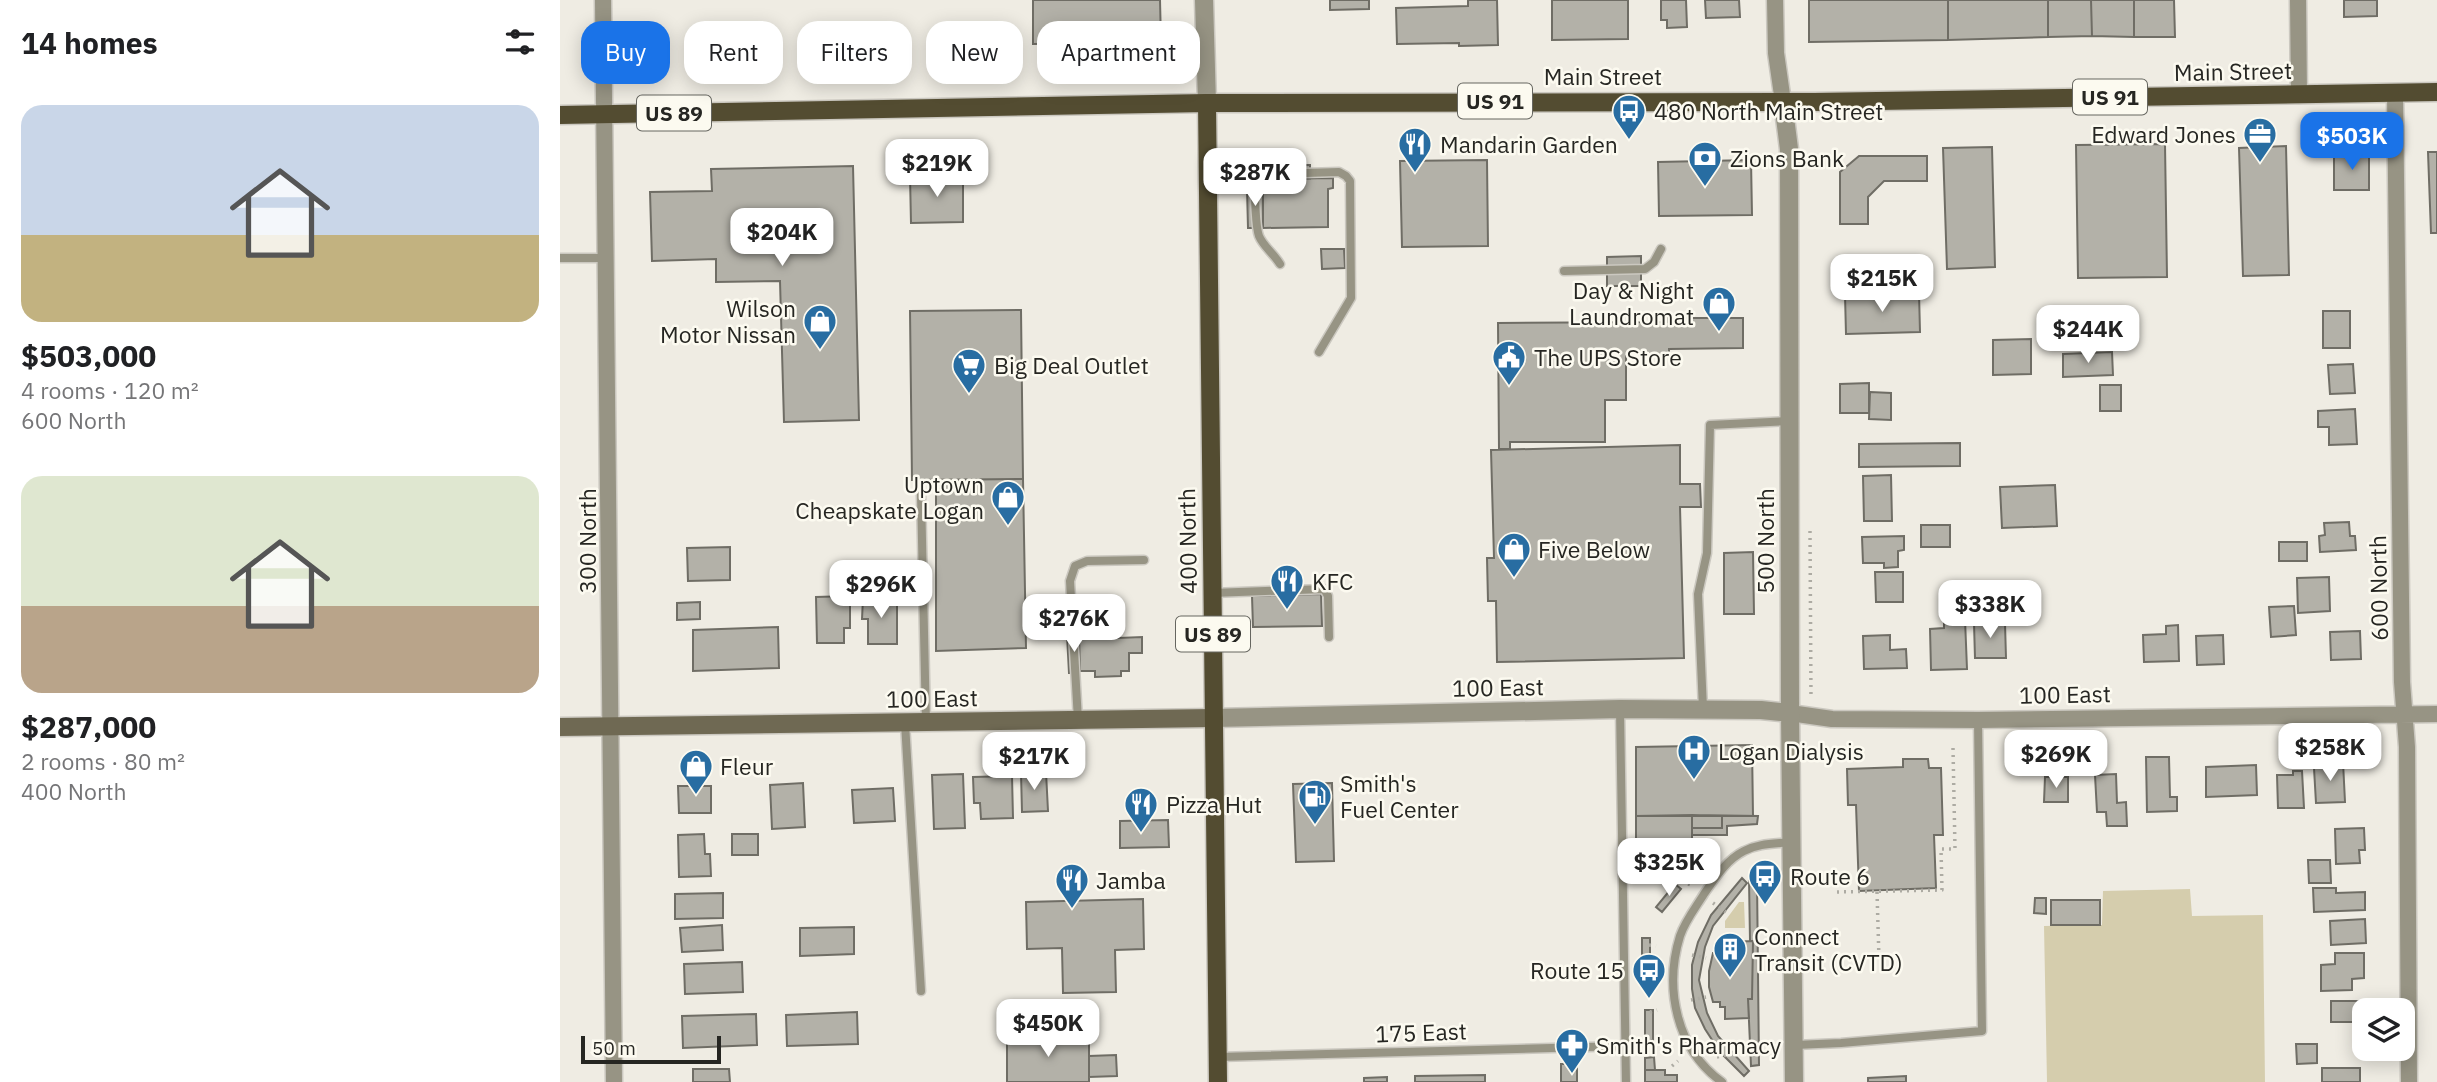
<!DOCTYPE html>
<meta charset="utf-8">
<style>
body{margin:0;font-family:"IBM Plex Sans",sans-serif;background:#f6f6f6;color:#202124;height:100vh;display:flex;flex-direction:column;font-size:26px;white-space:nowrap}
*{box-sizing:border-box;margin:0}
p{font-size:23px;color:#757577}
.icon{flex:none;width:38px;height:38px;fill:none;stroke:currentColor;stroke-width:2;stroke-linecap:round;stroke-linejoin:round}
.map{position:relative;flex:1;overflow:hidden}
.panel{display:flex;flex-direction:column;background:#fff;width:560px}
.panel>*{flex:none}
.guide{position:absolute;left:21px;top:21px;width:665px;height:63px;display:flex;gap:14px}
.controls{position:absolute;left:1792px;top:998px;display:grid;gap:14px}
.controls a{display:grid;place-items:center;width:63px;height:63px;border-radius:14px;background:#fff;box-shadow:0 4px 18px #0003;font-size:35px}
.scale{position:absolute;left:21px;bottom:18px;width:140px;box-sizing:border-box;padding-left:7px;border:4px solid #262622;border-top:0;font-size:19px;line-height:24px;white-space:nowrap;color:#262622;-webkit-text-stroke:5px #fcfaf0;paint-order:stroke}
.price{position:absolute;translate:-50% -60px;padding:0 16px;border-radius:14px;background:#fff;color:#222;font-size:23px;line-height:46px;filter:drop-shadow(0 2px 4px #0008)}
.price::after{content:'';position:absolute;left:50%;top:42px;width:21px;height:16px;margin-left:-10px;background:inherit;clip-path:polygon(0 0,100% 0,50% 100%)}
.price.current{background:#1a73e8;color:#fff}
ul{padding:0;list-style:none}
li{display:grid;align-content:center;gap:14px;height:371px;padding:0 21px}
li span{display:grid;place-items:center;height:217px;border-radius:21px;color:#555}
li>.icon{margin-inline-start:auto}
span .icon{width:126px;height:126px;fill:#fffc;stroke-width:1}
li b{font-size:30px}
h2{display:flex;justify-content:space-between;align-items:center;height:84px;padding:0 21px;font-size:30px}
.pill{padding:0 24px;border-radius:21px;background:#fff;box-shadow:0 4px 18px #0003;font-size:24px;line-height:63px}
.pill.current{background:#1a73e8;color:#fff}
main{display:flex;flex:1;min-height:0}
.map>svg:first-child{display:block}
.green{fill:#d5cdad}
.building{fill:#b3b1a8;stroke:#6f6d65;stroke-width:2}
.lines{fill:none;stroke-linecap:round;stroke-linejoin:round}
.service-casing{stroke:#cbc8c0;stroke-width:11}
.minor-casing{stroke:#cbc8c0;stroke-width:19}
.tertiary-casing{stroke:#cbc8c0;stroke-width:21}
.secondary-casing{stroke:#cbc8c0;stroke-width:21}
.primary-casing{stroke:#cbc8c0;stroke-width:21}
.path{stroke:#adaba3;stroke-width:3.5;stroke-dasharray:2 5;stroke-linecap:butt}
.service{stroke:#979484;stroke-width:8}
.minor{stroke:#979484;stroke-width:16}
.tertiary{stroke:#979484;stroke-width:18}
.secondary{stroke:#6f6953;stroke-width:18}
.primary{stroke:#534c31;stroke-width:18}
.labels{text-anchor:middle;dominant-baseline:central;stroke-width:5;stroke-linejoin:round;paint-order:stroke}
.shield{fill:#fcfaf0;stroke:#666660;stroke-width:2}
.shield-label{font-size:21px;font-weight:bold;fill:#262622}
.street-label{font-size:23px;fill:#262622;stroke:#fcfaf0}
.poi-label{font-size:23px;fill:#262622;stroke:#fcfaf0;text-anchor:start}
</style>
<main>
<section class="panel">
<h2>14 homes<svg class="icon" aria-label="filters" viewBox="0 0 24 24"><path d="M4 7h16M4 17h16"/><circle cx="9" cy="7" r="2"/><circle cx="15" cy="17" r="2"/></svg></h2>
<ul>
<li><span style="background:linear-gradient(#c9d6e8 60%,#c2b280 0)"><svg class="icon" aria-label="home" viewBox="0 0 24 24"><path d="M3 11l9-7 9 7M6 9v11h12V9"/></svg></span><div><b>$503,000</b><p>4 rooms · 120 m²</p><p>600 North</p></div></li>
<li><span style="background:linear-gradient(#dfe7d0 60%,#b9a48a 0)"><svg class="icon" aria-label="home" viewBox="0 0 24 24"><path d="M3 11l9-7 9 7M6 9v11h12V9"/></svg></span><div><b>$287,000</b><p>2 rooms · 80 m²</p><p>400 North</p></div></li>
</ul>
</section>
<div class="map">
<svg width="1877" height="1082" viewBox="0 0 1877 1082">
<rect width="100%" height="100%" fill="#efece3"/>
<path class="green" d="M1630 889 1632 916 1703 915 1705 1082H1487L1484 926 1542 925 1543 891Z
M1179 902H1184L1185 928H1165V921Z"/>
<path class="building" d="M473 0H600L601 42 473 44Z
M770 0H809V9L770 10Z
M908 0H937L938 45 899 46V43L837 44 836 8 908 6Z
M992 0H1068V39L992 40Z
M1101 0H1126L1127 27 1107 28V20H1101Z
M1145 0H1179L1180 17 1146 18Z
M1249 0H1388V40L1249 42Z
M1388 0H1488V37L1388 40Z
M1488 0H1531L1532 36 1488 37Z
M1531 0H1574V37L1532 36Z
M1574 0H1614L1615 37H1574Z
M1784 0H1817V16L1784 17Z
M1605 144 1607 277 1518 278 1516 145Z
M1726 146 1729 275 1683 276 1679 148Z
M1432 147 1435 267 1387 269 1383 148Z
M1868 152H1877V233H1871Z
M1774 154H1809V190H1774Z
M1299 156H1367V181H1324L1308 197V224H1280V172Z
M927 160 928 246 842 247 840 161Z
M1191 160 1192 215 1099 216 1098 162Z
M712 165H750V179H712Z
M293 166 299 420 224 422 220 281 156 282V259L92 261 90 192 152 191 151 169Z
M350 176H403V222L351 223Z
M773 178V188L768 189V227L703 228V189L712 179Z
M687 189H703V228H688Z
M761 249H784L785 268 762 269Z
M1081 256V286H1047V257Z
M1359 293 1360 332 1286 334 1285 295Z
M461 310 463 479 352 480 350 311Z
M1763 311H1790V348H1763Z
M1107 318H1183V348L1109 349V356H1066V400H1045V442H950V449H939L938 323 1107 322Z
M1471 339V374L1433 375V340Z
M1552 352 1553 375 1503 377V354Z
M1793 364 1795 393 1770 394 1768 365Z
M1309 383V413H1280V384Z
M1540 385H1561V411H1540Z
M1310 392 1331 393V420L1309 419Z
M1795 409 1797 444 1769 445V427H1758V411Z
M1400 443V466L1299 467V444Z
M1120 445V484H1140L1141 507H1120L1124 658 937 662 936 601H928L927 558H934L931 450Z
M1331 475 1332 521H1304L1303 476Z
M463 479 466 648 376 651V480Z
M1495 485 1497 526 1442 528 1440 487Z
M1789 522 1790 536H1795L1796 550 1760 552 1759 536 1765 535 1764 523Z
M1361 525H1390V547H1361Z
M1344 536V550L1338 551V567L1324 568V563H1303L1302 537Z
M1719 542H1747V561H1719Z
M170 547V580L128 581 127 548Z
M1193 552 1194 614H1164V553Z
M1315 572H1343V602H1316Z
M1769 577 1770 611 1738 613 1737 578Z
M761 594 762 626 693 627 692 596Z
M290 596V628H284V643H257L256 597Z
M303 598H337V644H308V619H302Z
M140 602V619L117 620V603Z
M1734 606 1736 635 1711 637 1709 607Z
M1405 619 1407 669 1371 670 1370 629 1384 628V620Z
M1414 623H1445L1446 658H1415Z
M1618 625 1619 661 1584 662 1583 635 1606 634V626Z
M218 627 219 668 133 671V630Z
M1800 631 1801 659 1771 660 1770 632Z
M507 635H519L520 671 517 673H509Z
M519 635H534V639L582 637V653H569V671H561V676L535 677V671H520Z
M1330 635V650L1346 649 1347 668 1304 669 1303 636Z
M1663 635 1664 664 1637 665 1636 636Z
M1192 745 1193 816H1076V747Z
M1586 757H1609L1610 797H1617V811L1587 812Z
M1343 759H1368L1369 768H1381L1383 835H1374L1376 888 1299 891 1296 805H1288L1287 769 1343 767Z
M1783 762 1785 802 1756 803 1754 768H1764L1763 763Z
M1696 765 1697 795 1646 797V767Z
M1733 771H1742L1744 808H1718L1717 775H1733Z
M486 772 488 811 462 812 461 773Z
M403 774 405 828 374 829 372 775Z
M1556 774 1557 803 1566 802 1567 826H1547L1546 812H1537L1535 775Z
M452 776 453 818 421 819 420 803H414L413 777Z
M1485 777H1508V802H1484Z
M243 783 245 827 212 829 210 785Z
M772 783 774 861 736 862 733 784Z
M118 786H151V813H119Z
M333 788 335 821 294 823 292 790Z
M1132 815 1198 816 1197 824 1167 826V835H1132Z
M1132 815 1162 816V828H1132Z
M1132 815V876H1076V816Z
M608 820 609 847 560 848V821Z
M1804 828 1805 850H1799L1800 863 1776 864 1775 829Z
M144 834 145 854H150L151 876 119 877 118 835Z
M172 834H198V855H172Z
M1748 860H1770L1771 883H1749Z
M1182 878 1187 883 1153 926 1145 947 1139 980 1147 1013 1158 1036 1189 1071 1184 1076 1160 1052 1145 1029 1135 1008 1132 989V965L1138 942 1151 915Z
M1189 879H1197L1199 1065 1191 1066 1188 999H1192L1193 941H1190Z
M1115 884 1121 889 1102 912 1096 907Z
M1753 888H1776V893L1805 892V910L1754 912Z
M163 893V918L115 919V894Z
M1475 898H1486V914L1474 913Z
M583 899 584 949 555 950 556 992 503 993 502 948 467 949 466 902Z
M1491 900H1540V925H1491Z
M1805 919 1806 943 1771 945 1770 921Z
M162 925 163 950 122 952 120 928Z
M294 927V954L240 956V928Z
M1082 938H1090V968H1082Z
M1193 941 1192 999H1188L1189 1018 1165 1019V1007H1160V1002H1153L1149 987V971L1153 953H1159V948H1165V942Z
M1775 953H1804V978L1792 979V990L1761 991V965L1775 964Z
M182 962 183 992 125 994 124 964Z
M1771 1001H1803V1022H1771Z
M1085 1010H1093V1040H1085Z
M297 1012 298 1044 227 1046 226 1015Z
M196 1014 197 1045 123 1048 122 1016Z
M447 1036H529V1082H447Z
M1736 1044H1757V1063L1737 1064Z
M556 1055 557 1076 529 1077V1056Z
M1094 1057 1095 1070H1085V1058Z
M1001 1064H1017V1082H1001Z
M1762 1068H1800V1082H1762Z
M133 1069H169L170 1082H133Z
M1085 1070H1105V1075H1117V1082H1085Z
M925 1075V1082H855V1076Z
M1346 1076V1082H1308V1078Z
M827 1077V1082H804V1078Z"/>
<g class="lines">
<defs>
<path id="service" d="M0 258H46
M720 264C714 254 703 246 699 236 696 228 694 194 696 185 698 178 702 176 708 174L779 172 786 176 790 181 791 298 759 352
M1004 271 1085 269 1094 262 1101 249
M361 494 366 723
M652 593 764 589 768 596 769 637
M1060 709 1066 1082
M1143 709 1138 594 1147 553 1150 425 1230 421
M518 720 510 581 515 566 527 561 584 560
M345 723 361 991
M1235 1045 1281 1043 1422 1031 1418 720
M658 1057 1065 1046
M1162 1082C1116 1049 1104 988 1120 936 1125 921 1136 907 1144 894 1155 878 1166 860 1184 851 1199 843 1215 844 1232 842"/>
<path id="minor" d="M43 0 54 1082
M1215 0 1216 53 1223 102
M1738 0 1739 95
M1835 93 1842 682 1847 747 1849 1082
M1230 713 1272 719 1418 720 1877 714"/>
<path id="tertiary" d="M644 0 647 103
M1223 102 1229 149 1230 713 1234 1082
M654 718 1060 709 1201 710 1230 713"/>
<path id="secondary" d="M0 727 654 718"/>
<path id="primary" d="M647 103 658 1082
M0 115 647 103 1254 102 1877 92"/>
</defs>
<use href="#service" class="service-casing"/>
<use href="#minor" class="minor-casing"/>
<use href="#tertiary" class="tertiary-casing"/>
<use href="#secondary" class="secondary-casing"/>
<use href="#primary" class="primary-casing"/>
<path class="path" d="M1250 531 1251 698
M1128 884 1131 885
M1277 892 1382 890 1381 849H1395L1393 748
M1317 892 1319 959
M1153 903 1166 912
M1089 945 1096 946
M1132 955 1146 958
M1131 1000 1146 997
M1090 1012 1097 1010
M1157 1057 1177 1053
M1112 1066 1118 1061"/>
<use href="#service" class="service"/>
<use href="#minor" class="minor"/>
<use href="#tertiary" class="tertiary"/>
<use href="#secondary" class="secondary"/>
<use href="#primary" class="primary"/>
</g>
<defs>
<symbol id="bus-pin" viewBox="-11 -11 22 30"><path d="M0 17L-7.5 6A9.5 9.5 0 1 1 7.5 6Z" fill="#286da2" stroke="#fcfaf0"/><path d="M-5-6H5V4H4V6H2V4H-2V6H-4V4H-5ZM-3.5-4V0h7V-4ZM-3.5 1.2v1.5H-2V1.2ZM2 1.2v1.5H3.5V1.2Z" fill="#fff"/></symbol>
<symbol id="office-pin" viewBox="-11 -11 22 30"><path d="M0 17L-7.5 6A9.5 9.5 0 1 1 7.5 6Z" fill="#286da2" stroke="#fcfaf0"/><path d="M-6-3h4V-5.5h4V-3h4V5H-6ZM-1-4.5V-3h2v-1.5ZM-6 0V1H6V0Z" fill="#fff"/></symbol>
<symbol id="restaurant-pin" viewBox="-11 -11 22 30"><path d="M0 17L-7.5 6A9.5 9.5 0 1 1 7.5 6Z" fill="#286da2" stroke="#fcfaf0"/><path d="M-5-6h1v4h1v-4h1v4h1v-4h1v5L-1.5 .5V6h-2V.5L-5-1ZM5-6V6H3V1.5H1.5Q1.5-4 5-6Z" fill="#fff"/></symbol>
<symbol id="bank-pin" viewBox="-11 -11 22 30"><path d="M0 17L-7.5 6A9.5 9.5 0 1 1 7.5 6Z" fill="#286da2" stroke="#fcfaf0"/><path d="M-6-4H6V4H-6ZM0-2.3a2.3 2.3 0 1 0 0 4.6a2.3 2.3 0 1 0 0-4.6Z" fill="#fff"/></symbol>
<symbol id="shop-pin" viewBox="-11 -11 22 30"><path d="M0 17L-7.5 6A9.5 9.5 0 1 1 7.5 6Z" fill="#286da2" stroke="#fcfaf0"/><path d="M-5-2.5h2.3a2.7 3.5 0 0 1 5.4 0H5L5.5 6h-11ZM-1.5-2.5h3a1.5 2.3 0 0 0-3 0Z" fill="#fff"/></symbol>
<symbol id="civic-pin" viewBox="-11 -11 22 30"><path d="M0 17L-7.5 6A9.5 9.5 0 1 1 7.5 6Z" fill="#286da2" stroke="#fcfaf0"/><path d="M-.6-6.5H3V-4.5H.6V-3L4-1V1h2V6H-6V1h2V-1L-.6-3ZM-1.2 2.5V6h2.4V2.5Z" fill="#fff"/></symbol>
<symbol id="supermarket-pin" viewBox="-11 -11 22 30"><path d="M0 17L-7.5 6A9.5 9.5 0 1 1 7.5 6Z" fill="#286da2" stroke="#fcfaf0"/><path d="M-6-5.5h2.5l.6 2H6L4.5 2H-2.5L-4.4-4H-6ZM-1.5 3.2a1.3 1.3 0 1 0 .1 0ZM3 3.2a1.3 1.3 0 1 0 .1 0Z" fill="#fff"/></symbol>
<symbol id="hospital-pin" viewBox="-11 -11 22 30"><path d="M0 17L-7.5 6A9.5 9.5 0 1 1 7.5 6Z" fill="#286da2" stroke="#fcfaf0"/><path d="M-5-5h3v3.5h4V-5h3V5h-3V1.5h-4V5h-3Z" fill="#fff"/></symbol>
<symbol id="fuel-pin" viewBox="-11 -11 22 30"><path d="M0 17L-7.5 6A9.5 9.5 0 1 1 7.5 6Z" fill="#286da2" stroke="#fcfaf0"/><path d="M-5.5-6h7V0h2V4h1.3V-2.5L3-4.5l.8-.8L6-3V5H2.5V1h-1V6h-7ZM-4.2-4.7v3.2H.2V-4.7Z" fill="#fff"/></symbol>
<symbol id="building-pin" viewBox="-11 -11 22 30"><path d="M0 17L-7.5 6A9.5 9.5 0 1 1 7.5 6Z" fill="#286da2" stroke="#fcfaf0"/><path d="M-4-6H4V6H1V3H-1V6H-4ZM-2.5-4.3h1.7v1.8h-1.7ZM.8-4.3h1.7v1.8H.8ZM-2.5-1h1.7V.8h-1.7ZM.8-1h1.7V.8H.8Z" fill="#fff"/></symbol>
<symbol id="pharmacy-pin" viewBox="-11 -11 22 30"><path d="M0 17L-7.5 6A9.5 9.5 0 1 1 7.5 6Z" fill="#286da2" stroke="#fcfaf0"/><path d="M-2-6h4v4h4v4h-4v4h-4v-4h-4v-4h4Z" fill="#fff"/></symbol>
</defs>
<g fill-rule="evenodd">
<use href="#bus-pin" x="1050" y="92" width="38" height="52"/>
<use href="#office-pin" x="1681" y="115" width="38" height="52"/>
<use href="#restaurant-pin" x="836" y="125" width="38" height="52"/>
<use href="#bank-pin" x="1126" y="139" width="38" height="52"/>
<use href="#shop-pin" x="1140" y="284" width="38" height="52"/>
<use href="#shop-pin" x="241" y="302" width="38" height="52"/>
<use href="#civic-pin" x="930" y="338" width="38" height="52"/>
<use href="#supermarket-pin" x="390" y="346" width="38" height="52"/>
<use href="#shop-pin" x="429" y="478" width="38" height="52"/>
<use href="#shop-pin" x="935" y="530" width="38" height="52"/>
<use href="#restaurant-pin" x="708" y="562" width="38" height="52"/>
<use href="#hospital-pin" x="1115" y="732" width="38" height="52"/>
<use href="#shop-pin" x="117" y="747" width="38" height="52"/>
<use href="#fuel-pin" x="736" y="777" width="38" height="52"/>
<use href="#restaurant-pin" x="562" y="785" width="38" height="52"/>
<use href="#bus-pin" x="1186" y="857" width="38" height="52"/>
<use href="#restaurant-pin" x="493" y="861" width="38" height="52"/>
<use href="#building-pin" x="1151" y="930" width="38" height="52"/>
<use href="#bus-pin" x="1070" y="951" width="38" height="52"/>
<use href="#pharmacy-pin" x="993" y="1026" width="38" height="52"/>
</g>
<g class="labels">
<g class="shield">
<rect x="1513" y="79.5" width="74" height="35" rx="5"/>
<rect x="898" y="83.5" width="74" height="35" rx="5"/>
<rect x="77" y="95.5" width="74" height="35" rx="5"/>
<rect x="616" y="616.5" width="74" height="35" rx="5"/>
</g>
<g class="shield-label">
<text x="1550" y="97">US 91</text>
<text x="935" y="101">US 91</text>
<text x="114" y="113">US 89</text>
<text x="653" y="634">US 89</text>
</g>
<g class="street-label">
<text transform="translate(1673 71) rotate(-1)">Main Street</text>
<text x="1043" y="76">Main Street</text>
<text transform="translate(27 541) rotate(-90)">300 North</text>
<text transform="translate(627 541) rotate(-91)">400 North</text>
<text transform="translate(1205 541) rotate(-90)">500 North</text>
<text transform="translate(1818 588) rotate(-91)">600 North</text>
<text transform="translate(938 687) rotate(-1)">100 East</text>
<text transform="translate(1505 694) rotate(-1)">100 East</text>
<text transform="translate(372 698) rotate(-1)">100 East</text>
<text transform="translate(861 1032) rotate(-2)">175 East</text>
</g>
<g class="poi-label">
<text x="1094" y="111">480 North Main Street</text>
<text x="1676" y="134" text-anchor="end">Edward Jones</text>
<text x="880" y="144">Mandarin Garden</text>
<text x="1170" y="158">Zions Bank</text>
<text x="1134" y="290" text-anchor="end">Day &amp; Night<tspan x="1134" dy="26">Laundromat</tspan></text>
<text x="236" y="308" text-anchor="end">Wilson<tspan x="236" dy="26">Motor Nissan</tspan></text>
<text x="974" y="357">The UPS Store</text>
<text x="434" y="365">Big Deal Outlet</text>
<text x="424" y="484" text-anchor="end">Uptown<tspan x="424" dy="26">Cheapskate Logan</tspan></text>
<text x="978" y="549">Five Below</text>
<text x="752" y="581">KFC</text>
<text x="1158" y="751">Logan Dialysis</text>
<text x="160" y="766">Fleur</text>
<text x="780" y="783">Smith's<tspan x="780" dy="26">Fuel Center</tspan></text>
<text x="606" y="804">Pizza Hut</text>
<text x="1230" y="876">Route 6</text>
<text x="536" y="880">Jamba</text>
<text x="1194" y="936">Connect<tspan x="1194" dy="26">Transit (CVTD)</tspan></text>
<text x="1064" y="970" text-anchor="end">Route 15</text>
<text x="1036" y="1045">Smith's Pharmacy</text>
</g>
</g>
</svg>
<div class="controls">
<a><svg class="icon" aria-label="layers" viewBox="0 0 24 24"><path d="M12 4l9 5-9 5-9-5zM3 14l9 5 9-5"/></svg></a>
</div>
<div class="scale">50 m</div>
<b class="price current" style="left:1792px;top:172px">$503K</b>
<b class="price" style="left:377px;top:199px">$219K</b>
<b class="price" style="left:695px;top:208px">$287K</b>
<b class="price" style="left:222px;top:268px">$204K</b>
<b class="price" style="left:1322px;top:314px">$215K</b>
<b class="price" style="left:1528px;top:365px">$244K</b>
<b class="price" style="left:321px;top:620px">$296K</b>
<b class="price" style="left:1430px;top:640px">$338K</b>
<b class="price" style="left:514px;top:654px">$276K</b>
<b class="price" style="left:1770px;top:783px">$258K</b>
<b class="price" style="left:1496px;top:790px">$269K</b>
<b class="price" style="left:474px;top:792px">$217K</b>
<b class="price" style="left:1109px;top:898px">$325K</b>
<b class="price" style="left:488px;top:1059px">$450K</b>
<div class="guide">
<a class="pill current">Buy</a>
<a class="pill">Rent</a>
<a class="pill">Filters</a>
<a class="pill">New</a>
<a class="pill">Apartment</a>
</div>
</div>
</main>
